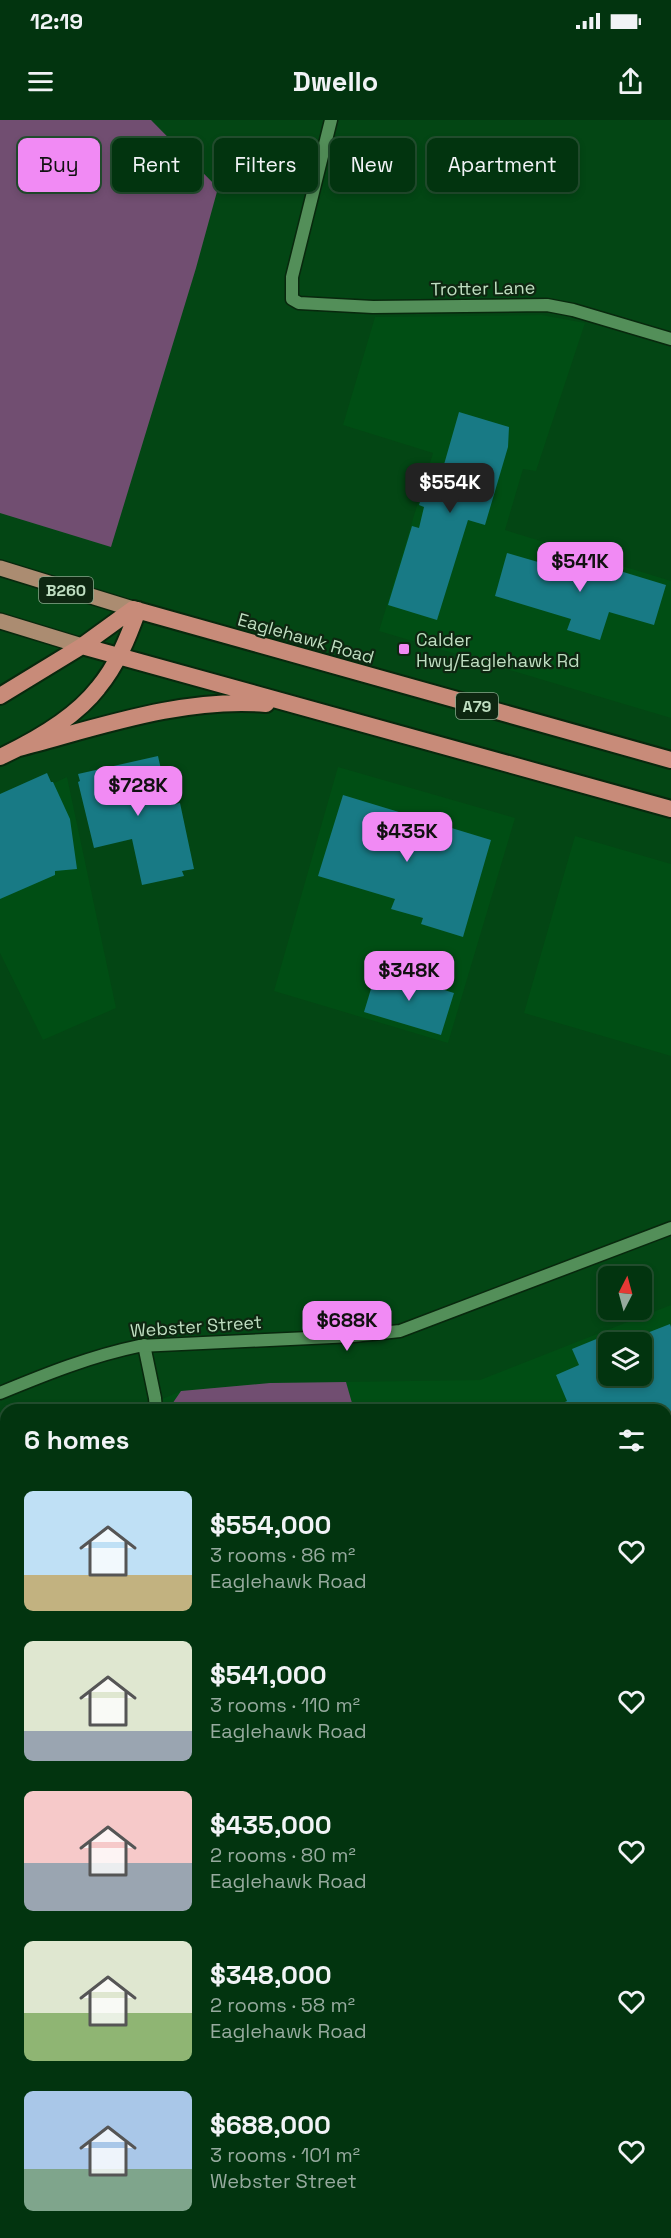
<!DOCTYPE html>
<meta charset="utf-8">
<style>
body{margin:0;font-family:"Space Grotesk",sans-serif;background:#103f1d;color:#f1f3f6;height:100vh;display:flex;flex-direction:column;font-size:22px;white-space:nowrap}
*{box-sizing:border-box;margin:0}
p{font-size:20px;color:#96aa9e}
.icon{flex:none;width:33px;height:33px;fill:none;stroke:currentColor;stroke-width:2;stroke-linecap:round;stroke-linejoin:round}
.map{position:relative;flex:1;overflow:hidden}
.side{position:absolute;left:0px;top:1284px;width:672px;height:834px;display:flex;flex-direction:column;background:#02340f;border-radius:18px 18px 0 0;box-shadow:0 3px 9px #0003,0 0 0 2px #234f2f}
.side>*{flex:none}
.top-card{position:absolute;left:18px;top:18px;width:636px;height:54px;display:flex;gap:12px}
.needle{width:39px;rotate:6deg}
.controls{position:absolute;left:598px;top:1146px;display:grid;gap:12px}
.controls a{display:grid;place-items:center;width:54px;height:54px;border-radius:9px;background:#02340f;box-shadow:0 3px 9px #0003,0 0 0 2px #234f2f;font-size:30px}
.price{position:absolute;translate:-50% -51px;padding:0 14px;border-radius:12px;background:#f18af4;color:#111;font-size:20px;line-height:39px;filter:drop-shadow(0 2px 3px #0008)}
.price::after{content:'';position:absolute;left:50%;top:36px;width:18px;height:14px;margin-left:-9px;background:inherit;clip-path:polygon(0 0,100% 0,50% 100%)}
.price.on{background:#222;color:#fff}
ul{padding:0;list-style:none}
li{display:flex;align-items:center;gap:18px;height:150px;padding:0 24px}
li span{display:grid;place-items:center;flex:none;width:168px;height:120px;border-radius:9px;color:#555}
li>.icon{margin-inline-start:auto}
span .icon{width:72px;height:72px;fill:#fffc;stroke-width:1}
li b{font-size:26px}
h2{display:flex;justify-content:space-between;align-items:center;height:72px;padding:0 24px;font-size:26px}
.tag{padding:0 21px;border-radius:9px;background:#02340f;box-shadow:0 3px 9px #0003,0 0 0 2px #234f2f;font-size:21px;line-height:54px}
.tag.on{background:#f18af4;color:#111}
.status{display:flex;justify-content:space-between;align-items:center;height:42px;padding:0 30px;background:#02340f;direction:ltr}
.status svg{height:16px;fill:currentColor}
header{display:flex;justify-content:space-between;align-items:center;height:78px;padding:0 24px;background:#02340f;font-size:27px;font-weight:600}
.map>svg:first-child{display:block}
.built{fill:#004e14;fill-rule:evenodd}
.green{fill:#714e71}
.building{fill:#187a85}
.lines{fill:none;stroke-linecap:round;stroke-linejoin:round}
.service-casing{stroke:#08280d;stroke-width:15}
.minor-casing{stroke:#08280d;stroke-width:15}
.primary-casing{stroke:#08280d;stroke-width:18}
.trunk-casing{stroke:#08280d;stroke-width:20}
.service{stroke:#538f59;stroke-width:12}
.minor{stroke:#538f59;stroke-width:12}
.primary{stroke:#ab8c71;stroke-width:15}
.trunk{stroke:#c88b79;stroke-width:16}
.poi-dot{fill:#f18af4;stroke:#0e2711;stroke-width:2}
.labels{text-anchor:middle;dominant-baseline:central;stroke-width:4.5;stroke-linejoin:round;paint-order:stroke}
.shield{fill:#0e2711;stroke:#8aa78c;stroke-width:1.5}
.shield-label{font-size:16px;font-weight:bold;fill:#bfdec1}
.street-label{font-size:18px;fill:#bfdec1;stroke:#0e2711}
.poi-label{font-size:18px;fill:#bfdec1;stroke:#0e2711;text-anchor:start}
</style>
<div class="status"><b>12:19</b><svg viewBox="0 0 49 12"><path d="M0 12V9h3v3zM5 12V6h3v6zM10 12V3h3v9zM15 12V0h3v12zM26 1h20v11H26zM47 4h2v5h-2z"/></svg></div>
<header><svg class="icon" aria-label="menu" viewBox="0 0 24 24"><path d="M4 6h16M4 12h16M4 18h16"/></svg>Dwello<svg class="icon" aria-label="share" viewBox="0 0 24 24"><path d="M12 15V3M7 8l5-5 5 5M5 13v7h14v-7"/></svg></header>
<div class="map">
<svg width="671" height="2118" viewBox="0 0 671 2118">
<rect width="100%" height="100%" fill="#034614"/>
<path class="built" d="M542 195 585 203 536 351 523 349 505 410 671 461V598L379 511 433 333 343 305 375 197Z
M338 647 515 698 448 923 274 871Z
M67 657 116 888 43 920 0 833V688Z
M575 716 671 744V936L524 893Z
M671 1185V1564L666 1566V1290H146V1286L181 1271 270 1263 480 1260ZM609 1222H642V1256H609Z"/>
<path class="green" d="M0 0H151L218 68 196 148 111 427 0 393Z
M346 1262 354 1290H168L181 1271 270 1263Z"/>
<path class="building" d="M459 292 509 307 508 327 485 405 468 400 437 500 388 485 412 406 419 408 424 387 419 385 425 366 437 369Z
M507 433 569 451 574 437 666 465 654 505 609 492 600 520 567 510 571 499 495 476Z
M158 636 169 685 180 683 194 749 182 751 184 756 142 765 132 719 94 728 78 662 80 661 78 654Z
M47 653 51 662H53L70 699 77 749 55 751V755L0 779V674Z
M343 675 491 720 463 817 421 804 423 798 391 789 395 779 318 756Z
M377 849 454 873 441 915 364 892Z
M670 1204 671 1207V1429L666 1417V1290H555L554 1287 567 1281 556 1255 579 1245 572 1229 611 1213 615 1222H609V1256H642V1222H624Z"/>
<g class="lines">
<defs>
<path id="service" d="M331 0 292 157V179L299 183 373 187 547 185 573 190 671 219
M144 1225 155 1278 156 1290
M666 1491 669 1477"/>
<path id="minor" d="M0 1273C46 1254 91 1236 139 1226L353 1216 400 1211 671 1108
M666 1616 671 1615
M0 1712 6 1711
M0 1925 6 1943
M666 2062 671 2060
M63 2112 65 2118
M537 2118 551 2112"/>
<path id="primary" d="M0 448 133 489
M0 501 82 526"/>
<path id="trunk" d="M82 526 671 689
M0 576 82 526 133 489 671 640
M19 628C99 607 183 577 266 584
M0 637C34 621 74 599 98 568 117 545 128 518 138 490"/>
</defs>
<use href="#service" class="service-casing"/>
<use href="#minor" class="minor-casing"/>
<use href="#primary" class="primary-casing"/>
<use href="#trunk" class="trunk-casing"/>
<use href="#service" class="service"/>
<use href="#minor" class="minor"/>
<use href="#primary" class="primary"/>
<use href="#trunk" class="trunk"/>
</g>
<rect class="poi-dot" x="398" y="523" width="12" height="12" rx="3"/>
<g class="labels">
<g class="shield">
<rect x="39" y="457" width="54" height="26" rx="4.5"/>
<rect x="456" y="573" width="42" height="26" rx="4.5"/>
</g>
<g class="shield-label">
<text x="66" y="470">B260</text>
<text x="477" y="586">A79</text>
</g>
<g class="street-label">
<text transform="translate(483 168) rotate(-1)">Trotter Lane</text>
<text transform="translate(306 518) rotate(16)">Eaglehawk Road</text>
<text transform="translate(196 1206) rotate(-4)">Webster Street</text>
</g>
<g class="poi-label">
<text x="416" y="519">Calder<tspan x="416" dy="21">Hwy/Eaglehawk Rd</tspan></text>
</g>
</g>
</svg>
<div class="controls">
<a><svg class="needle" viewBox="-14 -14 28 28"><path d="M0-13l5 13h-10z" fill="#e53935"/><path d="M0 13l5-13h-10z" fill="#96aa9e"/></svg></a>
<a><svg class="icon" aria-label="layers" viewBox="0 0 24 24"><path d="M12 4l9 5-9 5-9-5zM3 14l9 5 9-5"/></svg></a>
</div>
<b class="price on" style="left:450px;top:394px">$554K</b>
<b class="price" style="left:580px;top:473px">$541K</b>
<b class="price" style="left:138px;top:697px">$728K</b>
<b class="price" style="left:407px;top:743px">$435K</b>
<b class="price" style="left:409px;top:882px">$348K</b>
<b class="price" style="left:347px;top:1232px">$688K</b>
<div class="top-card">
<a class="tag on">Buy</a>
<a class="tag">Rent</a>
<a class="tag">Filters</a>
<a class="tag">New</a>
<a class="tag">Apartment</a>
</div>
<section class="side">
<h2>6 homes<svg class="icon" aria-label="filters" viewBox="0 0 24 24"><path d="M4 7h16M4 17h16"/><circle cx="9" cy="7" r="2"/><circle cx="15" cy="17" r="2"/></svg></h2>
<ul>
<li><span style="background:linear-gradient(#bfe0f5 70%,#c2b280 0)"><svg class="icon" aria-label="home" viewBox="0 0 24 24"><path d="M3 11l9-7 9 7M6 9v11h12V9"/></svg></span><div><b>$554,000</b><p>3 rooms · 86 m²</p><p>Eaglehawk Road</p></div><svg class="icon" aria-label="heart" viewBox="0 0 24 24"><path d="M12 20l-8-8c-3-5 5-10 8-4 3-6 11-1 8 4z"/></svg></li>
<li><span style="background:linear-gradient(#dfe7d0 75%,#9aa5b1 0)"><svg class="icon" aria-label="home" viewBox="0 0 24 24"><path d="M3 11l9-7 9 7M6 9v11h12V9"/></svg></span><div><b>$541,000</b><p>3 rooms · 110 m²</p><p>Eaglehawk Road</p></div><svg class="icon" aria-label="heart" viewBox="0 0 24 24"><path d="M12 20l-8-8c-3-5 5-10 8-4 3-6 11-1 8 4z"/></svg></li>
<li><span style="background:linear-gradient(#f6c9c9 60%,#9aa5b1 0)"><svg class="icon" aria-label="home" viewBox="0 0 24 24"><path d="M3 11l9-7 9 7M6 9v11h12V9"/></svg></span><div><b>$435,000</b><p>2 rooms · 80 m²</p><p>Eaglehawk Road</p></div><svg class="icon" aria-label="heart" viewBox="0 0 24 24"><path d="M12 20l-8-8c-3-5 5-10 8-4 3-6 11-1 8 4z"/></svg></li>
<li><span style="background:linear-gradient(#dfe7d0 60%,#8fb573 0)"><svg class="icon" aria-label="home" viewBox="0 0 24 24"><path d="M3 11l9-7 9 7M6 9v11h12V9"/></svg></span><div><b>$348,000</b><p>2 rooms · 58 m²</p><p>Eaglehawk Road</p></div><svg class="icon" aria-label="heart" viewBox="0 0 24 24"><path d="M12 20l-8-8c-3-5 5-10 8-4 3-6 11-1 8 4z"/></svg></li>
<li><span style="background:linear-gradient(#a9c7e8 65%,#7fa58c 0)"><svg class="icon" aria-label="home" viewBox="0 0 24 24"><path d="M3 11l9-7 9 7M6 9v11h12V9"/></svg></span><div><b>$688,000</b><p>3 rooms · 101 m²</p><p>Webster Street</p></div><svg class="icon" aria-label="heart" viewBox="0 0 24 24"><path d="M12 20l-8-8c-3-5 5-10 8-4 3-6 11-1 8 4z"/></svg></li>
</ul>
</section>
</div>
